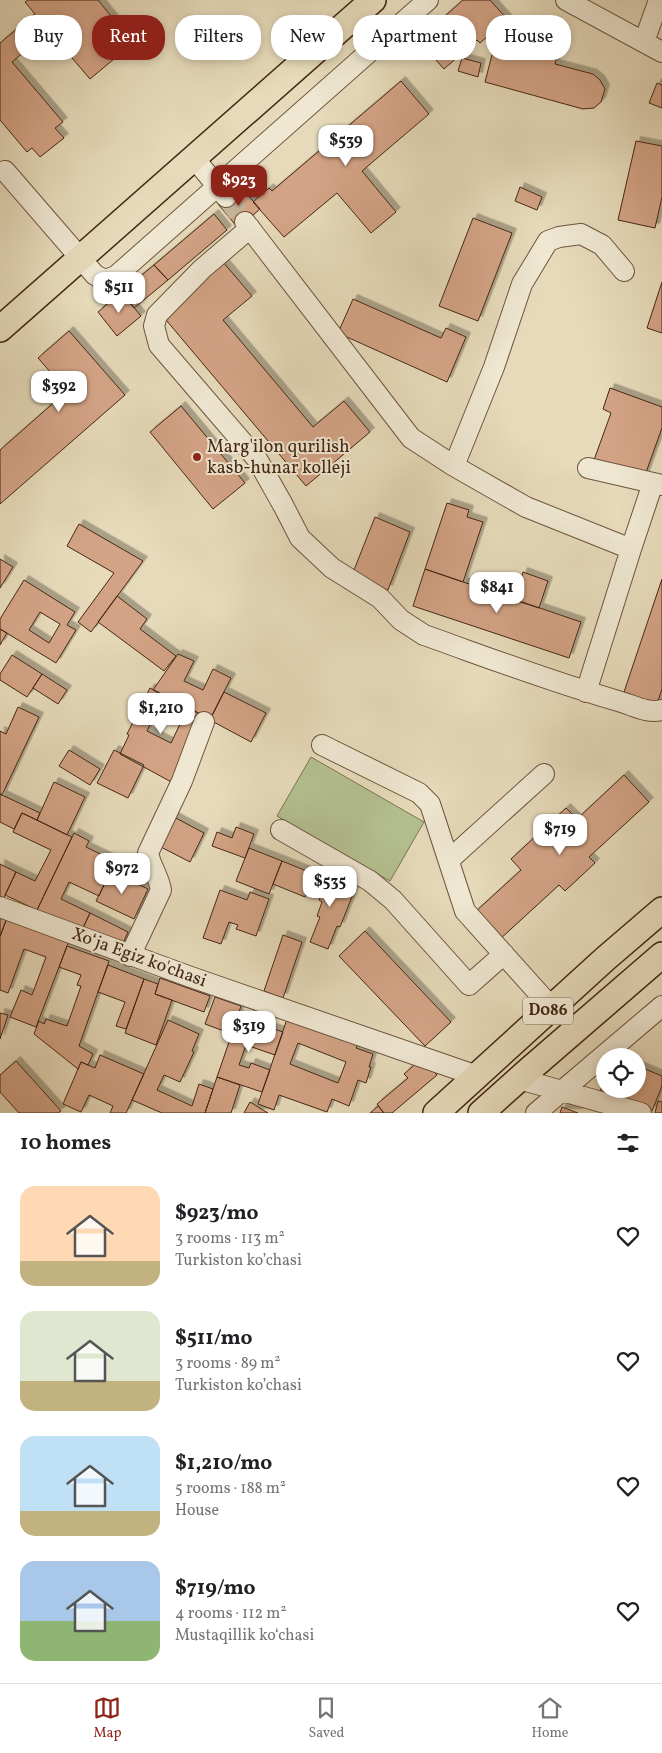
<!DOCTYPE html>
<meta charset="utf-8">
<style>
body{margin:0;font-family:Vollkorn,serif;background:#f6f6f6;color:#202124;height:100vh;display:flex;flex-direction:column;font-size:19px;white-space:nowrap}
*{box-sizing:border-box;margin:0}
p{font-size:16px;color:#757577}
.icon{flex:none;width:28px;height:28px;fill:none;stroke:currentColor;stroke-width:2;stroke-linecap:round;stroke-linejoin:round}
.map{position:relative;height:1113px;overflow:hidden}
.details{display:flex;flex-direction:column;background:#fff;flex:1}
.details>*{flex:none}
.guide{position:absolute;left:15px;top:15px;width:632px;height:45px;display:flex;gap:10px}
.buttons{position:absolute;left:596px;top:1048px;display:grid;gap:10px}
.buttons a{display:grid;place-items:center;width:50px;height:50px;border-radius:50%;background:#fff;box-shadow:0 2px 8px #0003;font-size:25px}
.price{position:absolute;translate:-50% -42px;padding:0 11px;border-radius:10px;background:#fff;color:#222;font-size:16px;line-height:32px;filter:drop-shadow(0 1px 2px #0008)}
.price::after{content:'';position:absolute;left:50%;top:30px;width:15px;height:11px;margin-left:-8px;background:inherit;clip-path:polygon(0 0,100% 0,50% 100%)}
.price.current{background:#8f2418;color:#fff}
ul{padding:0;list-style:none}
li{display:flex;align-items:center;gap:15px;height:125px;padding:0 20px}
li span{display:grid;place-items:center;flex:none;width:140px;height:100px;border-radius:15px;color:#555}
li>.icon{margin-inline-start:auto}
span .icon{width:60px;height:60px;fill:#fffc;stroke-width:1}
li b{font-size:21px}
h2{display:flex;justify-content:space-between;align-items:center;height:60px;padding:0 20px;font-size:21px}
.pill{padding:0 18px;border-radius:20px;background:#fff;box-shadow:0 2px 8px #0003;font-size:18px;line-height:45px}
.pill.current{background:#8f2418;color:#fff}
.tabs{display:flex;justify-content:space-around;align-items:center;height:70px;border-top:1px solid #e0e0e0;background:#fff;font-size:14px;color:#757577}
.tabs a{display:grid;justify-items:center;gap:2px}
.tabs .current{color:#8f2418}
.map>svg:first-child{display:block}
.green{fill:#b4c090;stroke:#7c7452}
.building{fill:#d3a385;stroke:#452714;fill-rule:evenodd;filter:url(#shadow)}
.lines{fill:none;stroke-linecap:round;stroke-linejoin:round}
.minor-tunnel{stroke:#c6b699;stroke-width:20;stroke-dasharray:20 10;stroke-linecap:butt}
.minor-casing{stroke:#6d543e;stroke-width:22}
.major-casing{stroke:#452714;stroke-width:28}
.minor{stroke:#efe7d2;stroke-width:20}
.major{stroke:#e6daba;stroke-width:25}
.poi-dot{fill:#8f2418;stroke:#efe7d2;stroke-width:2}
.labels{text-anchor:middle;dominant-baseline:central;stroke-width:4;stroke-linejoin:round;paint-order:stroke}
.shield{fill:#efe7d2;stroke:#78614d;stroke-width:1}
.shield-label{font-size:16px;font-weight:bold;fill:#452714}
.poi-label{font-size:18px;fill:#452714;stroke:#efe7d2;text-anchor:start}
.street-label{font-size:18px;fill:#452714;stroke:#efe7d2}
</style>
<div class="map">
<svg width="662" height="1113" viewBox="0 0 662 1113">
<defs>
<filter id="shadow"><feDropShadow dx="4.5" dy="-4.5" stdDeviation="0" flood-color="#0004"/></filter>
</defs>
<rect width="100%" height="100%" fill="#e6daba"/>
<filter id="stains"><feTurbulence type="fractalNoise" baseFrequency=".004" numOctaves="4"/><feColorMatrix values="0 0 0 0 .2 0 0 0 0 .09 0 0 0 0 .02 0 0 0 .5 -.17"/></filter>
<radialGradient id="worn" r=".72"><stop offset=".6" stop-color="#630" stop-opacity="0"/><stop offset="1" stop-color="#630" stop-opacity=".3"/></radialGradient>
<path class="green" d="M311 757 424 822 390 881 277 816Z"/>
<path class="building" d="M28 0H98L133 43 90 79 49 31 12 62 63 122 55 128 64 138 40 157 32 148 27 152 0 120V43L35 14 25 2Z
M463 0H490L507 19 480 43 477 40 444 69 418 40Z
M539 26 563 33 555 64 593 74 600 80 605 89 601 102 594 108 583 109 485 82 494 47 531 57Z
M462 58 481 63 478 77 458 71Z
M401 81 429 114 362 171 396 212 371 233 337 193 284 237 253 202 269 188 272 191Z
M657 83 662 85V108L649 103Z
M636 141 662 146V197L655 228 618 220Z
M240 186 260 209 238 228 218 204Z
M520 187 542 197 537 210 515 201Z
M214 214 227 230 168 280 154 265Z
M473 218 512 233 478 321 439 306Z
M223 262 252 296 223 320 313 427 344 401 370 432 306 486 161 314Z
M154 265 168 280 134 308 121 292Z
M662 282V333L647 328Z
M121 292 141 316 117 336 98 312Z
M353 299 441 338 446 328 466 337 447 382 338 333Z
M69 331 125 395 0 504V450L67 391 38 358Z
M610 388 662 407V428L644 478 594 460 611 413 603 409Z
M181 406 245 483 213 509 150 432Z
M447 503 469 510 467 517 483 522 463 582 425 569Z
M375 517 410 532 388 590 352 575Z
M79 524 143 561 91 632 78 622 114 573 67 546Z
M0 559 13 567 0 588Z
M425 569 581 622 569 658 413 606Z
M523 572 548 581 539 608 514 600Z
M662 579V689L657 704 624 692Z
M24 580 75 612 67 625 76 630 56 663 0 629V619ZM40 612 60 624 49 643 29 630Z
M117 596 147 619 140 629 176 656 164 671 98 622Z
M0 629 7 633 0 645Z
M178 654 194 661 184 681 203 690 213 669 231 678 210 719 153 690Z
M12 655 42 674 27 697 0 680V674Z
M42 674 67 690 58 704 33 688Z
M150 688 202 715 175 784 120 754 129 735 127 734ZM157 710 181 722 171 743 147 731Z
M224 692 266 713 251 742 210 720Z
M18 707 39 717 2 795 0 794V731L6 734Z
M69 750 100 769 90 785 59 766Z
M114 750 144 765 128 798 97 783Z
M624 775 649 802 589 857 595 863 565 891 559 885 499 940 474 913 521 870 511 859 566 808 577 819Z
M54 782 85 797 67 835 37 820Z
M0 794 40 813 37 820 22 813 14 829 0 822Z
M22 813 72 837 37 910 5 895 16 872 35 881 51 850 13 832Z
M172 816 204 833 190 862 157 845Z
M236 827 254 834 245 858 212 846 217 832 232 838Z
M74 833 89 841 86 847 115 861 99 896 69 882 61 899 90 913 81 932 37 910Z
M249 848 282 861 269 894 236 881Z
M282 861 314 874 305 897 273 884Z
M0 864 16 872 3 900 0 899Z
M111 871 148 889 134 919 96 901Z
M314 874 355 889 340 927 337 926 328 949 310 942 320 917 317 916 322 902 319 900 322 893 308 888Z
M220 890 247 900 250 892 269 899 256 936 236 929 238 925 229 922 221 944 203 938Z
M90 913 128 932 120 950 81 932Z
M0 915 7 918 0 936Z
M7 918 69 941 36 1027 10 1017 21 990 32 995 46 957 24 949 8 993 0 990V937Z
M365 931 451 1022 425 1046 339 956Z
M283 935 302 942 283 998 264 991Z
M67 946 109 961 79 1046 93 1054 88 1065 81 1062 78 1069 34 1034 39 1021 44 1024 46 1019 67 1026 81 986 77 985 81 975 59 967Z
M108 965 144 979 126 1029 116 1026 125 1002 98 992Z
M160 978 210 996 204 1012 155 994Z
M144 979 158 984 155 994 172 1000 156 1045 125 1033Z
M215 997 241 1006 232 1034 205 1024Z
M0 1013 8 1015 0 1039Z
M238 1016 283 1032 275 1055 246 1045 239 1065 249 1068 251 1063 270 1070 262 1092 217 1077Z
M287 1019 358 1044 356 1048 373 1054 369 1067H371L366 1083 358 1080 349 1106 332 1099 327 1112 279 1095 274 1110 258 1104ZM298 1043 346 1062 338 1083 290 1064Z
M168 1020 199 1034 192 1051 194 1052 180 1082 164 1075 157 1090 192 1106 199 1084 213 1089 205 1113H162L132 1100Z
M100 1055 144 1074 126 1113H110L113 1106 89 1095 81 1112 63 1104 81 1062 95 1068Z
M422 1058 437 1075 392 1113H384L377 1104 408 1078 404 1074Z
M16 1061 61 1111 58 1113H19L0 1092V1075Z
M638 1066 662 1076V1086L652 1111 600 1090 605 1084V1089H638Z
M217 1077 240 1085 231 1113H205Z
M658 1101 662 1102V1113H655Z
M250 1102 268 1113H244Z
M378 1106 384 1113H370Z
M562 1107 578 1113H560Z"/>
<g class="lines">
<path class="minor-tunnel" d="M226 197 245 222"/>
<defs>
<path id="minor" d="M566 0 662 52
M644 42 659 0
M194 158 226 197
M5 171 95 275 105 280 116 276 428 0
M245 222 411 438 454 466 526 507 631 549 586 692
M250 228 202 269 157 315 154 326 159 345 257 459 283 505 300 538 332 568 380 598 401 620 424 635C489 658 552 682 618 701 633 705 647 714 662 710
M454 466 494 367 522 284 548 241 559 237 581 234 602 245 624 271
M588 468 662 485
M631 549 653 483
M322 745 419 793 430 804 465 911 552 1008
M281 830 370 881 393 900 469 985 504 954
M449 860 544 774
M0 907 188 976 477 1076
M130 956 161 890C159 877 151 867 148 853L182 781 204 722
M519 1079 641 1113
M536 1113 662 1006"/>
<path id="major" d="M0 329 373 0
M436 1113 605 959 662 910
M481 1113 529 1070 662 955"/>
</defs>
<use href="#minor" class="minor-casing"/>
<use href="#major" class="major-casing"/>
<use href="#minor" class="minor"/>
<use href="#major" class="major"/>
</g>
<circle class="poi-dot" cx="197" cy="457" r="5"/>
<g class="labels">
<rect class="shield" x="523" y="997.5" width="50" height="27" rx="4"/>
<g class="shield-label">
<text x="548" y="1011">D086</text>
</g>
<g class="poi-label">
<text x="207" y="447">Marg'ilon qurilish<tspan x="207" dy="21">kasb-hunar kolleji</tspan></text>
</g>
<g class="street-label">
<text transform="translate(139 958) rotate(20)">Xoʻja Egiz ko'chasi</text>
</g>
</g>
<rect width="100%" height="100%" filter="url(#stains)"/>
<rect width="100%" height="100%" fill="url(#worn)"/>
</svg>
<div class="buttons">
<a><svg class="icon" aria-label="locate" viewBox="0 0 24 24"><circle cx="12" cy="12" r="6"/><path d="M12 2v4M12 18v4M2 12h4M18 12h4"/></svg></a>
</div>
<b class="price" style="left:346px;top:167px">$539</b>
<b class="price current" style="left:239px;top:207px">$923</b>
<b class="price" style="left:119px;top:314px">$511</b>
<b class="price" style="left:59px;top:413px">$392</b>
<b class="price" style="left:497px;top:614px">$841</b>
<b class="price" style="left:161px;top:735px">$1,210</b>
<b class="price" style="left:560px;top:856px">$719</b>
<b class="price" style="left:122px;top:895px">$972</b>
<b class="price" style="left:330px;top:908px">$535</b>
<b class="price" style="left:249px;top:1053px">$319</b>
<div class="guide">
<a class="pill">Buy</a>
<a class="pill current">Rent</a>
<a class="pill">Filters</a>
<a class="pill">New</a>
<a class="pill">Apartment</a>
<a class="pill">House</a>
</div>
</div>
<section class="details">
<h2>10 homes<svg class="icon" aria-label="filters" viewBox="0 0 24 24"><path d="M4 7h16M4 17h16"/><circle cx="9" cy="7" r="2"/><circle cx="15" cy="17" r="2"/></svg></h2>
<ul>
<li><span style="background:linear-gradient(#ffd9b3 75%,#c2b280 0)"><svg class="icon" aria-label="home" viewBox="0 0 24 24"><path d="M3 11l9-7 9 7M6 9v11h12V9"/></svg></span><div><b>$923/mo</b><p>3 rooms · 113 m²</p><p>Turkiston ko’chasi</p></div><svg class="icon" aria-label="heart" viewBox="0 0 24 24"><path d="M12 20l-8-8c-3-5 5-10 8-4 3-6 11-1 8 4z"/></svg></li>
<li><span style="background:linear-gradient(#dfe7d0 70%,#c2b280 0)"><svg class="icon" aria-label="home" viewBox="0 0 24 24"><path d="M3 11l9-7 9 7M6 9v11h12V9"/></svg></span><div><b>$511/mo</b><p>3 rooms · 89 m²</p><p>Turkiston ko’chasi</p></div><svg class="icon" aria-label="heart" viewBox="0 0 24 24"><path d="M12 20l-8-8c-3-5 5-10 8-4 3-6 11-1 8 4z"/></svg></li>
<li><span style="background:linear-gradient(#bfe0f5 75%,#c2b280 0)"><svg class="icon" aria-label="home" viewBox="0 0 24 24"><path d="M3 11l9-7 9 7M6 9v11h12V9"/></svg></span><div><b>$1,210/mo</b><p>5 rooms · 188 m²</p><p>House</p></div><svg class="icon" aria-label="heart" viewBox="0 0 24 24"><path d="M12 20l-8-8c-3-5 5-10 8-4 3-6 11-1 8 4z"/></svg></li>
<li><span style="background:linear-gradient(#a9c7e8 60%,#8fb573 0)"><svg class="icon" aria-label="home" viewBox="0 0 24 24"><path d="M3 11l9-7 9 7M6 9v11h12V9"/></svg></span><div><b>$719/mo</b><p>4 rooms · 112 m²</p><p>Mustaqillik koʻchasi</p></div><svg class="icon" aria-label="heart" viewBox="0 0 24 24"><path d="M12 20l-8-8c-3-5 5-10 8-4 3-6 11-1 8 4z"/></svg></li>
</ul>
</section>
<nav class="tabs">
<a class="current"><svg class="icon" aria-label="map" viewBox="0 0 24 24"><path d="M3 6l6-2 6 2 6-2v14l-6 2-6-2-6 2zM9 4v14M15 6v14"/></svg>Map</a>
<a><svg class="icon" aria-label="saved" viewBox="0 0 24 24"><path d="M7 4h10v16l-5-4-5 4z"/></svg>Saved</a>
<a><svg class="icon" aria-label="home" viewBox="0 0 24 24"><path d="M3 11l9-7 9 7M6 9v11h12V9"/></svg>Home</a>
</nav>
